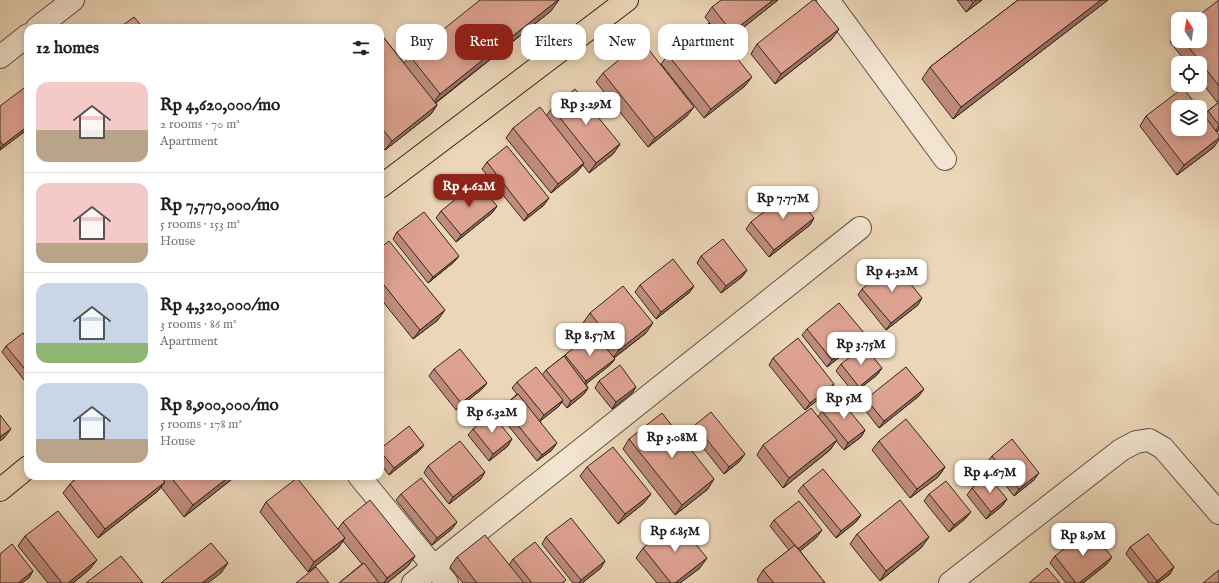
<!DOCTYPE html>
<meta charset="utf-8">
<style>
body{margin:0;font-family:"IM FELL English",serif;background:#f6f6f6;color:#202124;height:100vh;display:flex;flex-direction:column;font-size:15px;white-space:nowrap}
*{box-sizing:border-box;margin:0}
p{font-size:13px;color:#757577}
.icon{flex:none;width:22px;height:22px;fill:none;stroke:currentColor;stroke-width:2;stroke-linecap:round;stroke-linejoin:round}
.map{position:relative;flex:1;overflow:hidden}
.sheet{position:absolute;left:24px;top:24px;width:360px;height:456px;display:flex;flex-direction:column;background:#fff;border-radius:12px;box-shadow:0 2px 10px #0003}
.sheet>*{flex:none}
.top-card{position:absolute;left:396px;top:24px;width:380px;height:36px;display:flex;gap:8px}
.needle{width:26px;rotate:348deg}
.controls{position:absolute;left:1171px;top:12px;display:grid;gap:8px}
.controls a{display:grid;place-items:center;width:36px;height:36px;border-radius:8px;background:#fff;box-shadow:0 2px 10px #0003;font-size:20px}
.price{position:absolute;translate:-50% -34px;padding:0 9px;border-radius:8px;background:#fff;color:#222;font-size:13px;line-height:26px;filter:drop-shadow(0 1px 2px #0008)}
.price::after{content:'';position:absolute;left:50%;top:24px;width:12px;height:9px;margin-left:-6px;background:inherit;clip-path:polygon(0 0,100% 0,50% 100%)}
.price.on{background:#8f2418;color:#fff}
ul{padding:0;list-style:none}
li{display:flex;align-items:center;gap:12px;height:100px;padding:0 12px}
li+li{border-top:1px solid #e0e0e0}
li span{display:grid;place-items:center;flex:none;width:112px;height:80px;border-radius:12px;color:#555}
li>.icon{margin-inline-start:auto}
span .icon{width:48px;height:48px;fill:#fffc;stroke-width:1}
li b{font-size:17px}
h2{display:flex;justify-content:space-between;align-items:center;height:48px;padding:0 12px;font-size:17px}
.pill{padding:0 14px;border-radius:12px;background:#fff;box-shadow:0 2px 10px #0003;font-size:14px;line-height:36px}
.pill.on{background:#8f2418;color:#fff}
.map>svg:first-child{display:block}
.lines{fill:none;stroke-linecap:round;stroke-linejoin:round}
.street-casing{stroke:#5e5244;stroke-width:24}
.primary-casing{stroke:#2f261d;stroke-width:24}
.street{stroke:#f2e4d0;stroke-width:22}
.primary{stroke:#ebd6b7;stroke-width:22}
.wall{fill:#bf8b7d;stroke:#2f261d}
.shaded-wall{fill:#9b7166;stroke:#2f261d}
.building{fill:#dea291;stroke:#2f261d}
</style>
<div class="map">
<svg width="1219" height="583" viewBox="0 0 1219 583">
<rect width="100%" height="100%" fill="#ebd6b7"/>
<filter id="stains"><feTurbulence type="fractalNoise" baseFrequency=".005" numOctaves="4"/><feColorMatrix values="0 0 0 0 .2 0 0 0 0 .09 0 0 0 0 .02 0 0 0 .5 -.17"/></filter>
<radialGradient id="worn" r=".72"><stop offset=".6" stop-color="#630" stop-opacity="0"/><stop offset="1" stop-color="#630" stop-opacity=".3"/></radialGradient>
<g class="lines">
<defs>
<path id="street" d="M828 0 945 159
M37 28 73 0
M0 57 28 35
M359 476 447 583
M413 583 860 228
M950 583 1121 450 1136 442 1149 440 1163 448 1219 513"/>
<path id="primary" d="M380 187 627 0
M0 490 28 467"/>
</defs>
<use href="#street" class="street-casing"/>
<use href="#primary" class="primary-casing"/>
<use href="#street" class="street"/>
<use href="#primary" class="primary"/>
</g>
<path class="wall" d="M778 0 725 42 705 17 712 7Z
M957 0H982L966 12Z
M1018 0H1108L953 119 922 79 930 67Z
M1219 0V100L1217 102 1200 80V63H1187L1170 42 1178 31V41H1200Z
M551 11 436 103 437 105 431 114 385 150 380 144V33L404 63 410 56Z
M832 39 775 84 751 54 757 44Z
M668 55 745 86 704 118 661 64Z
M603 73 687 116 648 147 596 82Z
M1219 102V130L1217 132 1214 147 1177 175 1140 126 1146 116H1204L1208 111Z
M0 106 28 129 0 150Z
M552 108 620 144 613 154 589 173 583 165 577 172 551 193 506 138 513 128 546 116Z
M487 162 544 205 524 221 482 169Z
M497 206 492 213 456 242 436 218 441 211Z
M814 218 810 225 769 257 746 229 751 222Z
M397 232 459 256 454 262 428 283 393 239Z
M380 248 438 320 413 339 380 298Z
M701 256 747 270 742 277 721 293 697 263Z
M640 285 690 292 656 319 635 292Z
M862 289 918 305 886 330 858 295Z
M590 313 646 333 614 358 615 359 610 365 586 384 588 388 584 394 567 408 562 402 558 407 540 421 552 450 537 461 498 413 503 407 517 394 512 388 517 382 542 375 546 370 564 356 565 355 592 334 583 323Z
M807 329 865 334 860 341 827 367 802 335Z
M28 340V385L2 352 6 346Z
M773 358 834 384 830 390 805 410 769 365Z
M841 364 882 368 877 375 854 393 836 371Z
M434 369 487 383 482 389 456 410 429 376Z
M599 381 636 387 632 393 612 409 595 388Z
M919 396 879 428 861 405 866 399Z
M822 411 865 430 861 437 844 450 836 441 830 450 783 488 757 455 763 445 818 417Z
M695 425 740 461 724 474 690 431Z
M473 429 508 446 489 461 468 435Z
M629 439 708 489 675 515 623 449Z
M879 441 945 467 938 477 910 498 872 450Z
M424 445 419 451 389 475 380 463V449Z
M992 456 1034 480 1014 496 987 462Z
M428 466 481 479 449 504 424 473Z
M587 467 644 503 618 524 580 476Z
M79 476H236L184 517 161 487 158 491 98 538 63 493 70 484Z
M803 485 861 515 856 522 836 538 798 491Z
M972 488 1007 499 1002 506 986 519 967 495Z
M401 494 452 529 432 545 396 500Z
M929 494 966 518 949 532 924 501Z
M266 502 338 529 343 522 415 556 408 566 387 583H339L362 564 343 541 338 548 308 572 260 512Z
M774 520 817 537 800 551 825 583H759L757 580 763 570 789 550 770 526Z
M857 534 922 547 880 581 850 544Z
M25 536 90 569 73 583H48L18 546Z
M546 537 601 568 582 583H573L542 544Z
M1130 547 1170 574 1158 583H1149L1126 554Z
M643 548 700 568 680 583H657L636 558Z
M1055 556 1107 564 1083 583H1066L1050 563Z
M457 557 509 565 513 559 564 583H463L450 567Z"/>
<path class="shaded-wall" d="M558 0H559L551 11 431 106 440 94Z
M773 0H778L725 42 732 32Z
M976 0H982L966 12 973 3Z
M1101 0H1108L953 119 961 107Z
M839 29 832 39 775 84 781 74Z
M752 77 745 86 704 118 711 109Z
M437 105 431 114 385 150 392 141Z
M694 107 687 116 648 147 655 138Z
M28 126V129L0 150V149L3 145Z
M1219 126V130L1212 135Z
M1219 138V140L1214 147 1177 175 1184 165Z
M620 144 613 154 589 173 596 163Z
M584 163 577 172 551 193 558 184Z
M549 198 544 205 524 221 528 215Z
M497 206 492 213 456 242 461 235Z
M814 218 810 225 769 257 774 250Z
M459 256 454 262 428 283 433 277Z
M747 270 742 277 721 293 726 286Z
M694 286 690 292 656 319 661 312Z
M922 298 918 305 886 330 891 323Z
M445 310 438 320 413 339 420 330Z
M653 323 646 333 612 359 619 350Z
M865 334 860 341 827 367 832 360Z
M615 359 610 365 582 387 586 381Z
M882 368 877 375 854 393 859 387Z
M487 383 482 389 456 410 461 403Z
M834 384 830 390 805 410 810 403Z
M636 387 632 393 612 409 616 402Z
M588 388 584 394 567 408 571 401Z
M924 389 919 396 879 428 884 421Z
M563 400 558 407 539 422 544 415Z
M11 429 4 438 0 441V437Z
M865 430 861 437 844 450 848 443Z
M512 439 508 446 489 461 493 454Z
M837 440 830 450 783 488 789 478Z
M557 443 552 450 537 461 542 455Z
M424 445 419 451 389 475 394 468Z
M745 454 740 461 724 474 729 467Z
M945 467 938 477 910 498 917 489Z
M485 472 481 479 449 504 453 497Z
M1039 473 1034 480 1014 496 1019 489Z
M230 476H236L184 517 193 505Z
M714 479 708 489 675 515 682 505Z
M165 482 158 491 98 538 105 529Z
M651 494 644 503 618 524 625 514Z
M1007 499 1002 506 986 519 991 512Z
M971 512 966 518 949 532 954 525Z
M861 515 856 522 836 538 841 531Z
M457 522 452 529 432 545 437 538Z
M822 530 817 537 794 556 798 549Z
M929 537 922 547 880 581 886 571Z
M345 538 338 548 308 572 314 562Z
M415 556 408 566 387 583H384L387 578Z
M1112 557 1107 564 1083 583H1079Z
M707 558 700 568 680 583H675Z
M97 560 90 569 73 583H68Z
M605 561 601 568 582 583H579L581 580Z
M228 563 221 573 208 583H202Z
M1174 567 1170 574 1158 583H1156L1157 581Z
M33 571 29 578 22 583H18Z"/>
<path class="building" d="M480 0H558L440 94 410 56Z
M721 0H773L732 32 712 7Z
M813 0H815L839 29 781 74 757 44Z
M971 0H976L973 3Z
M1018 0H1101L961 107 930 67Z
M1219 0V86L1184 41H1200V19H1194Z
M134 17 143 28H119Z
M709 23 752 77 711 109 668 55Z
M380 33 437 105 392 141 380 126Z
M642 41 694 107 655 138 603 73Z
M24 88 28 93V126L3 145 0 141V106Z
M1183 88 1198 107H1178V129H1200V110L1219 135V138L1184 165 1146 116Z
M575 89 620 144 596 163 552 108Z
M1219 102V125L1208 111Z
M540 107 584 163 558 184 513 128Z
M507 146 549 198 528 215 487 162Z
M477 182 497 206 461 235 441 211Z
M792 190 814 218 774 250 751 222Z
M424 212 459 256 433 277 397 232Z
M723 239 747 270 726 286 701 256Z
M389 241 445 310 420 330 380 280V248Z
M673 259 694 286 661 312 640 285Z
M894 263 922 298 891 323 862 289Z
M623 286 653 323 619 350 590 313Z
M839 303 865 334 832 360 807 329Z
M593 332 615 359 586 381 565 355Z
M23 333 28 340V373L6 346Z
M798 338 834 384 810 403 773 358Z
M380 339 383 342 380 344Z
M864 346 882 368 859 387 841 364Z
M460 349 487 383 461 403 434 369Z
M564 356 588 388 571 401 546 370Z
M620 365 636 387 616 402 599 381Z
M536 367 563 400 544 415 517 382Z
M906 367 924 389 884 421 866 399Z
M518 394 557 443 542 455 503 407Z
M839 398 865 430 848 443 822 411Z
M811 408 837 440 789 478 763 445Z
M711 412 745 454 729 467 695 425Z
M662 413 714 479 682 505 629 439Z
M492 414 512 439 493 454 473 429Z
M0 415 11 429 0 437Z
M906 419 945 467 917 489 879 441Z
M409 426 424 445 394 468 380 451V449Z
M1012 439 1039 473 1019 489 992 456Z
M460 441 485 472 453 497 428 466Z
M613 447 651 494 625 514 587 467Z
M823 469 861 515 841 531 803 485Z
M79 476H160L165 482 105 529 70 484Z
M170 476H230L193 505Z
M988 476 1007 499 991 512 972 488Z
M297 478 345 538 314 562 266 502Z
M421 478 457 522 437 538 401 494Z
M946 481 971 512 954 525 929 494Z
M370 500 415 556 387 578 343 522Z
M900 500 929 537 886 571 857 534Z
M799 501 822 530 798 549 774 520Z
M58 511 97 560 68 583H62L25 536Z
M571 518 605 561 581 580 546 537Z
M677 521 707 558 675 583H671L643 548Z
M1089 529 1112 557 1079 583H1076L1055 556Z
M1148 534 1174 567 1157 581 1130 547Z
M485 535 524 583H477L457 557Z
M535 542 566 580 562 583H532L513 559Z
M211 543 228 563 202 583H161Z
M12 544 33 571 18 583H0V554Z
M795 545 825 583H774L763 570Z
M121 556 143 583H86Z
M364 563 379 583H339Z
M316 567 329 583H296Z
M1047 568 1060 583H1029Z
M1219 570V583H1203Z"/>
<rect width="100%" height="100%" filter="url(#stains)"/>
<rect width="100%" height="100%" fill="url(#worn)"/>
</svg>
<div class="controls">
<a><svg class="needle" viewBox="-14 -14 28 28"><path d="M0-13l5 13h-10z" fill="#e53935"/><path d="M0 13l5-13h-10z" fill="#757577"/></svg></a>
<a><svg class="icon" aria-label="locate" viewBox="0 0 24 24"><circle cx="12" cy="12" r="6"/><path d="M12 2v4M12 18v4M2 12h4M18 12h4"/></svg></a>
<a><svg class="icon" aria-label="layers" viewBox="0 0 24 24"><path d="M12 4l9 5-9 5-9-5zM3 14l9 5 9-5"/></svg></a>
</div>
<b class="price" style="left:586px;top:126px">Rp 3.29M</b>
<b class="price on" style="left:469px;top:208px">Rp 4.62M</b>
<b class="price" style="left:783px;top:220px">Rp 7.77M</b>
<b class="price" style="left:892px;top:293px">Rp 4.32M</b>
<b class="price" style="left:590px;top:357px">Rp 8.57M</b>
<b class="price" style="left:861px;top:366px">Rp 3.75M</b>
<b class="price" style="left:844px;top:420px">Rp 5M</b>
<b class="price" style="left:492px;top:434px">Rp 6.32M</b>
<b class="price" style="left:672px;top:459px">Rp 3.08M</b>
<b class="price" style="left:990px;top:494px">Rp 4.67M</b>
<b class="price" style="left:675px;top:553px">Rp 6.85M</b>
<b class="price" style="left:1083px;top:557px">Rp 8.9M</b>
<div class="top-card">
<a class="pill">Buy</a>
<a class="pill on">Rent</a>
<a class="pill">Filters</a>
<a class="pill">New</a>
<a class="pill">Apartment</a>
</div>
<section class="sheet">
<h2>12 homes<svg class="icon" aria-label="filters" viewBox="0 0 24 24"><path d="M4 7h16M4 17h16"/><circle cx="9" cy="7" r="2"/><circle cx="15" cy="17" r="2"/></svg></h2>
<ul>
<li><span style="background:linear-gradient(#f6c9c9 60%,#b9a48a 0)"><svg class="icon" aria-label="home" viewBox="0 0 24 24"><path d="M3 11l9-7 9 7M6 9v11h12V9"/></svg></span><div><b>Rp 4,620,000/mo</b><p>2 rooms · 70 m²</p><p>Apartment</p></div></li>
<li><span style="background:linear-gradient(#f6c9c9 75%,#b9a48a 0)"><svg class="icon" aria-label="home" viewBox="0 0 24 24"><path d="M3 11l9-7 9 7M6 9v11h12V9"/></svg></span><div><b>Rp 7,770,000/mo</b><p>5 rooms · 153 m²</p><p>House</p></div></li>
<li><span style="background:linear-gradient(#c9d6e8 75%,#8fb573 0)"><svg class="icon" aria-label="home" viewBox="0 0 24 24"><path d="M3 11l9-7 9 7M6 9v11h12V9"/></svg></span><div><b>Rp 4,320,000/mo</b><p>3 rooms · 86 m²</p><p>Apartment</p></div></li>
<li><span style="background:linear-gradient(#c9d6e8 70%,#b9a48a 0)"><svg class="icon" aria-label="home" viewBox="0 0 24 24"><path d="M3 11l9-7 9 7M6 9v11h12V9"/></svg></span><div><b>Rp 8,900,000/mo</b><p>5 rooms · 178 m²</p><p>House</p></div></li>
</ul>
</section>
</div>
